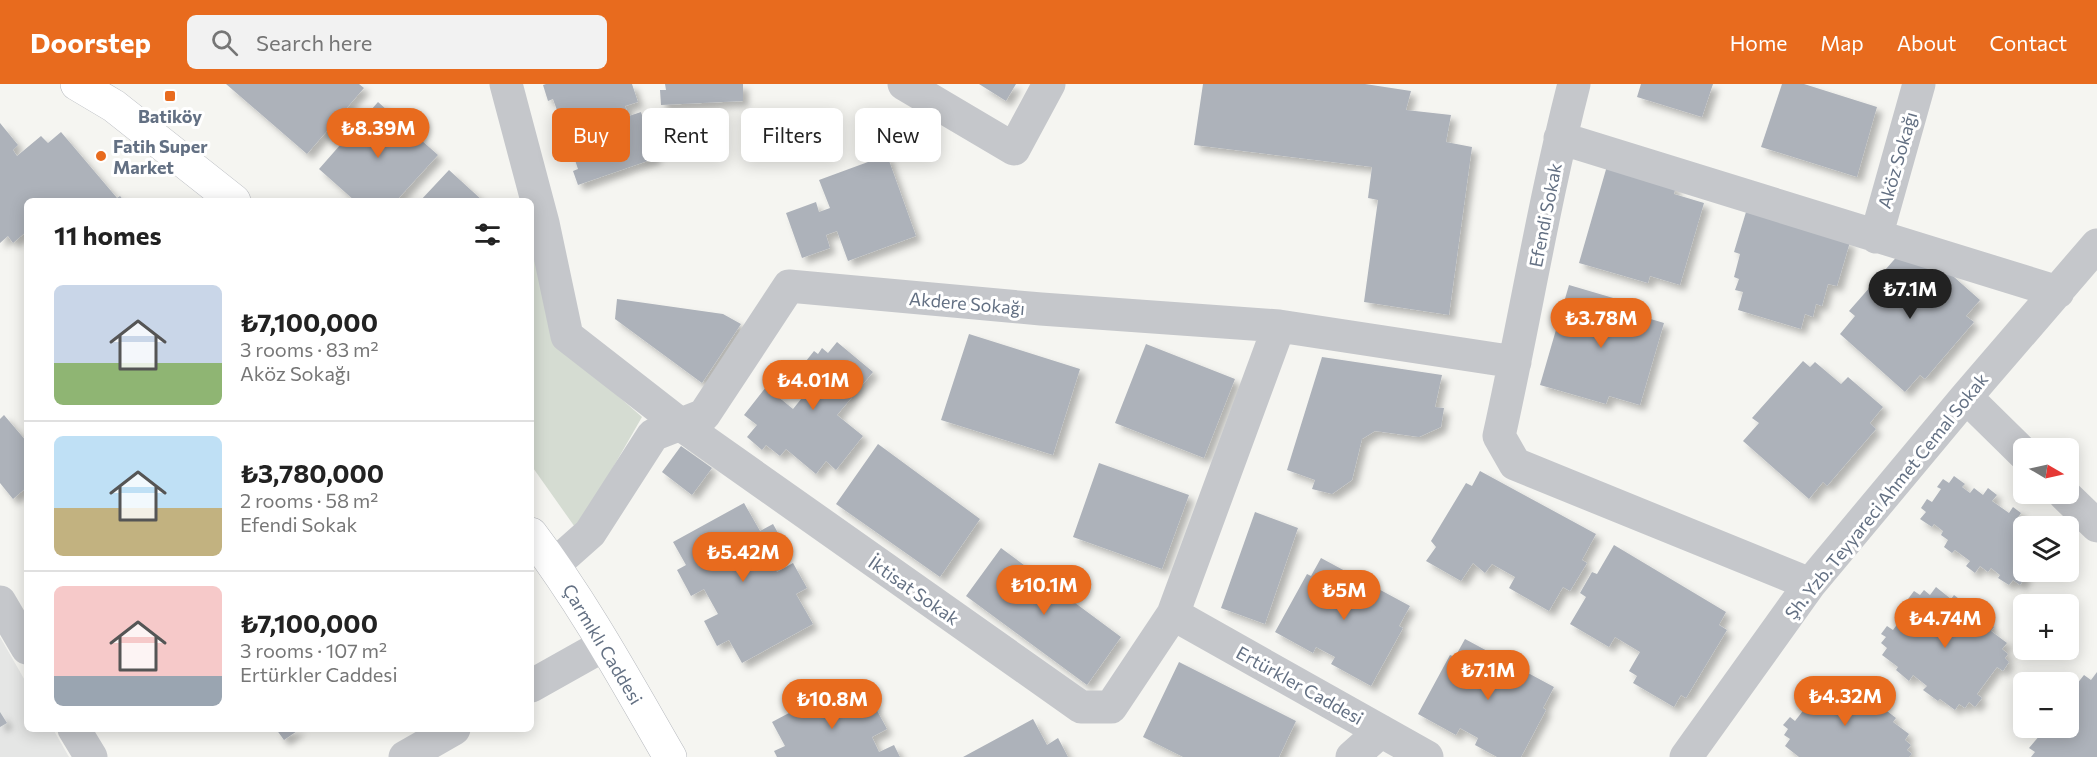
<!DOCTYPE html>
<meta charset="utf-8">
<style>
body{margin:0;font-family:Commissioner,sans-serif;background:#f2f2f2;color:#222;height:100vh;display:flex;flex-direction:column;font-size:22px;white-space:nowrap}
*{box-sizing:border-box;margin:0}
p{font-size:20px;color:#767676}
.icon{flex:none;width:33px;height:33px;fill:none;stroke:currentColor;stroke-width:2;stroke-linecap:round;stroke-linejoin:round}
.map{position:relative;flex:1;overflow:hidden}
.panel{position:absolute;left:24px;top:114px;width:510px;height:534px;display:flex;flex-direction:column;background:#fff;border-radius:9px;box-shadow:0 3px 15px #0003}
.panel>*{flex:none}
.hud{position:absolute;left:552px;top:24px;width:570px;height:54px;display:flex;gap:12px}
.needle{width:39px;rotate:99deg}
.buttons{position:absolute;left:2013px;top:354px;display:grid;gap:12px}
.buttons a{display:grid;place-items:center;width:66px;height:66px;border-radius:9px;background:#fff;box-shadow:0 3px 15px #0003;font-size:30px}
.price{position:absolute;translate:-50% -51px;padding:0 14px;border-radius:21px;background:#e86b1e;color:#fff;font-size:20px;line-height:39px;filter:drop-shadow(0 2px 3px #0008)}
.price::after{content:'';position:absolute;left:50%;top:36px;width:18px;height:14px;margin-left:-9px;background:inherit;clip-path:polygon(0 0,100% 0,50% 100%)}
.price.selected{background:#222;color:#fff}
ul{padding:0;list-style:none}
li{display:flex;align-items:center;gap:18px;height:150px;padding:0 30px}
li+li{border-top:2px solid #e0e0e0}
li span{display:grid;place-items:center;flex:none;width:168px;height:120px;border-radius:9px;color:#555}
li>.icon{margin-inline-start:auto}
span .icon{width:72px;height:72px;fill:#fffc;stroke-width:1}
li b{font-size:26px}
h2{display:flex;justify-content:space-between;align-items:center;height:72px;padding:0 30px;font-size:26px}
.tag{padding:0 21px;border-radius:9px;background:#fff;box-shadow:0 3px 15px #0003;font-size:21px;line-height:54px}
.tag.selected{background:#e86b1e;color:#fff}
header{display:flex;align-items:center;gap:36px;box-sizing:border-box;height:84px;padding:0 30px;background:#e86b1e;color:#fff}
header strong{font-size:28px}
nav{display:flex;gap:33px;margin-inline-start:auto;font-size:21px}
.search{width:420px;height:54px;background:#f2f2f2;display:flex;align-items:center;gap:15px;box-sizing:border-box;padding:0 21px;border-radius:9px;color:#767676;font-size:22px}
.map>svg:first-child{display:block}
.built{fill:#e5e6e5}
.green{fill:#d5dcd2}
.building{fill:#adb2ba;filter:url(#shadow)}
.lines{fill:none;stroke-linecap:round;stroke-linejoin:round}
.major-casing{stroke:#b5b8bd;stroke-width:34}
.minor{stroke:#c5c7cb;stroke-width:33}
.major{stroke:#fff;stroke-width:33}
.poi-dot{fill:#e86b1e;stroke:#fff;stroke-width:2}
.labels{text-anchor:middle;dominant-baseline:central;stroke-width:6;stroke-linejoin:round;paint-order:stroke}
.poi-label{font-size:18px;font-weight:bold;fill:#637083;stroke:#fff}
.street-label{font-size:18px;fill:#637083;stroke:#fff}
</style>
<header>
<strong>Doorstep</strong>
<div class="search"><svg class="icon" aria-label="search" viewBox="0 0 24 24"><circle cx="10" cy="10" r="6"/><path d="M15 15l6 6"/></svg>Search here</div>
<nav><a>Home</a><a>Map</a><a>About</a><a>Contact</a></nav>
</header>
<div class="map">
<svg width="2097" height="673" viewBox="0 0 2097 673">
<defs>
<filter id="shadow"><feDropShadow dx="5.5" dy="5.5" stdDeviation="3" flood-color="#0004"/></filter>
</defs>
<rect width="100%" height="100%" fill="#f5f5f1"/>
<path class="built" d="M0 553 27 600V645H53L69 673H0Z"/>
<path class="green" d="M536 175 556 258 642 333 577 446 531 381V180Z"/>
<path class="building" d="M226 0H359L364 4 307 70Z
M546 0H632L638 18 625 22 629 32 641 28 656 74 578 101 573 87 578 85 569 58 588 52 584 39 564 46 553 15 548 17 543 1Z
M665 0H743V17L661 21 660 6H666Z
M979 0H1016L1006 17Z
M1203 0H1365L1411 7 1406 26 1451 31 1446 58 1472 63 1449 231 1364 218 1378 116 1368 114 1372 83 1194 61Z
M1641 0H1713L1702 33 1637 13Z
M1782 0H1804L1877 23 1857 93 1761 63Z
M378 18 438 71 396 117H355L319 85Z
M0 39 18 61 13 66 17 72 41 52 48 59 61 48 117 114 120 112 124 117H27V147L13 159 8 152 0 159Z
M887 71 916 152 848 177 837 147 826 151 830 164 802 174 786 129 816 118 819 128 830 124 819 96Z
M1607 82 1676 102 1674 110 1704 119 1680 201 1650 192 1648 199 1579 179Z
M449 86 483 117H420Z
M1746 128 1850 158 1837 202 1828 200 1822 222 1816 220 1813 233 1805 230 1801 245 1738 226 1743 208 1735 206 1739 195 1734 193 1740 170 1734 168Z
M1900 169 1912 171 1938 193 1945 185 1980 216 1966 232 1974 238 1925 295 1920 291 1905 308 1840 250 1855 232 1849 227Z
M1569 201 1637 221 1634 230 1664 239 1640 321 1609 312 1606 320 1540 301Z
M617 215 723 230 741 240 702 299 615 235Z
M969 250 1080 285 1053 371 941 336Z
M837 258 873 288 837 331 863 352 836 386 826 377 816 390 786 365 780 372 766 361 762 366 747 353 757 341 744 331 766 303 793 325 806 309 791 296 814 267 818 270 822 264 828 269Z
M1146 260 1235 295 1204 374 1115 339Z
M1322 273 1442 291 1435 323 1444 324 1441 343 1419 353 1375 347 1362 355 1352 396 1332 410 1312 405 1315 396 1287 386Z
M1803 277 1810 283 1815 278 1841 300 1848 293 1883 323 1870 339 1876 345 1827 402 1823 398 1809 415 1743 357 1759 339 1752 334Z
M4 331 27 358V403L13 415 0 399V335Z
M878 360 980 435 940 493 836 420Z
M681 362 712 384 692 411 662 388Z
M1099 379 1189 411 1162 485 1073 453Z
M1480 387 1596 450 1582 476 1587 479 1570 507 1563 503 1549 527 1509 504 1515 493 1492 480 1485 489 1473 479 1461 497 1426 477 1436 463 1431 457 1466 399 1472 402Z
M1954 392 1965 400 1962 403 1970 409 1974 404 1983 411 1988 404 1997 411 1992 417 2009 429 2013 423 2021 429 2015 438 2021 442 2017 446 2024 451V485L2021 488 2026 492 2020 501 2013 496 2009 501 1998 494 2000 491 1991 484 1988 488 1980 482 1975 489 1966 482 1970 477 1955 466 1952 469 1944 463 1948 456 1941 451 1943 447 1934 440 1932 443 1920 435 1926 428 1921 424 1927 415 1932 418 1941 405 1937 403 1943 395 1949 399Z
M744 419 760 447 773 440 787 465 770 475 777 488 793 479 807 504 796 510 813 540 742 579 729 556 717 562 704 537 718 530 704 505 691 512 677 486 686 481 673 458Z
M1255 428 1298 444 1265 540 1221 524Z
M1614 461 1726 528 1719 541 1727 546 1686 614 1681 611 1674 623 1633 599 1637 592 1629 587 1640 568 1615 553 1609 563 1570 540 1586 513 1580 509 1592 488 1597 490Z
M1001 464 1121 553 1087 601 966 512Z
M1321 474 1410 522 1399 542 1403 544 1371 602 1331 580 1335 573 1316 563 1313 569 1275 548 1307 490 1311 492Z
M1936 503 1951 515 1954 511 1967 521 1962 528 1976 538 1980 532 1994 543 1991 547 2007 559 2002 565 2008 570 2005 574 2009 578 2003 587 1997 583 1977 610 1982 614 1975 623 1969 618 1965 624 1959 620 1955 626 1940 615 1938 617 1923 606 1927 602 1913 591 1909 597 1896 586 1898 583 1882 571 1887 564 1881 559 1886 553 1881 550 1887 542 1893 546 1913 519 1908 515 1914 507 1920 511 1924 506 1930 511Z
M1465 555 1554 603 1543 624 1546 626 1521 673H1497L1475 661 1478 654 1460 644 1456 651 1418 630 1450 571 1455 573Z
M1179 578 1296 637 1279 673H1183L1143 653Z
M2097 588V673H2031L2035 668 2029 664 2046 644H2068V611L2084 591 2091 596Z
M1838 595 1854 606 1856 603 1869 612 1865 619 1878 630 1883 624 1896 634 1893 638 1909 650 1905 656 1911 661 1907 666 1912 670 1909 673H1799L1785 662 1790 655 1784 651 1788 645 1783 641 1790 633 1795 637 1816 610 1811 607 1817 598 1823 603 1827 597 1833 602Z
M842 601 857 628 873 619 887 645 872 653 879 668 894 661 900 673H777L774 667 785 662 772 638Z
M0 628 7 639 0 643Z
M1033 635 1047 661 1058 654 1068 673H963Z
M276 645H300L284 656Z"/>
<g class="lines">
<defs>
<path id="major" d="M77 0 114 22 234 117
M531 450C584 520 626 597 670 673"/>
</defs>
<use href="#major" class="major-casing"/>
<path class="minor" d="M506 0 543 139 567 252 680 340 1081 623H1111L1173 530 1279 242
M904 0 1014 65 1049 0
M1574 0C1544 116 1525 235 1499 352L1515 380 1810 500
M1560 54 2058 208
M1876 153 1919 0
M1966 313 2024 370
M2064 410 2097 442
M554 481 590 449 653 351 704 331 789 202 1041 225 1279 242 1515 278
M0 518 27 564
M1173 530 1427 673
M531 602 604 561
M74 645 91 673
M405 673 454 645
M1352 673 1381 647
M1686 673 1810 500 1966 313 2097 161"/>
<use href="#major" class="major"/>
</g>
<g class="poi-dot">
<rect x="164" y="6" width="12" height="12" rx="3"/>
<circle cx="101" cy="72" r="6"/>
</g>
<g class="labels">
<g class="poi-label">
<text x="170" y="32">Batiköy</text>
<text x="113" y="62" text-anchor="start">Fatih Super<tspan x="113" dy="21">Market</tspan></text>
</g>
<g class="street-label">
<text transform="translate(1897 76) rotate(-74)">Aköz Sokağı</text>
<text transform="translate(1545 131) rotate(-79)">Efendi Sokak</text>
<text transform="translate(967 219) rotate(5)">Akdere Sokağı</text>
<text transform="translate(1886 412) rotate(-51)">Şh. Yzb. Teyyareci Ahmet Cemal Sokak</text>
<text transform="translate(914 506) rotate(35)">İktisat Sokak</text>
<text transform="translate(603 560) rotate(59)">Çarmıklı Caddesi</text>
<text transform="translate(1300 601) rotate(29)">Ertürkler Caddesi</text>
</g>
</g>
</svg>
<div class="buttons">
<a><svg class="needle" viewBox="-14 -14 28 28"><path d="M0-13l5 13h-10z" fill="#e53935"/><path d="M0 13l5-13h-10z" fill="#767676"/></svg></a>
<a><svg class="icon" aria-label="layers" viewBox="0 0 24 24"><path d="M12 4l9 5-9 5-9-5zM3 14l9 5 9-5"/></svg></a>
<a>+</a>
<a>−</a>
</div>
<b class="price" style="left:378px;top:75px">₺8.39M</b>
<b class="price selected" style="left:1910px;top:236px">₺7.1M</b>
<b class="price" style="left:1601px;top:265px">₺3.78M</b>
<b class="price" style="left:813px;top:327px">₺4.01M</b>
<b class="price" style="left:743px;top:499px">₺5.42M</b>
<b class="price" style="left:1044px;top:532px">₺10.1M</b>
<b class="price" style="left:1344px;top:537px">₺5M</b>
<b class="price" style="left:1945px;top:565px">₺4.74M</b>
<b class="price" style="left:1488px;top:617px">₺7.1M</b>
<b class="price" style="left:1845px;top:643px">₺4.32M</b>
<b class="price" style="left:832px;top:646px">₺10.8M</b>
<div class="hud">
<a class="tag selected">Buy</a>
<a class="tag">Rent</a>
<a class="tag">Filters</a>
<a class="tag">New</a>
</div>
<section class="panel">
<h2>11 homes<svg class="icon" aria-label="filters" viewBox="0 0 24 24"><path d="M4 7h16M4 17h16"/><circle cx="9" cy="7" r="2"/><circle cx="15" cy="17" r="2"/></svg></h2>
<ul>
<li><span style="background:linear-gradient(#c9d6e8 65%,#8fb573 0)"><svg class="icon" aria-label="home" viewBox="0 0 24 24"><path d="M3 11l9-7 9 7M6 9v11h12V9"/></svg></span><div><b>₺7,100,000</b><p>3 rooms · 83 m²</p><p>Aköz Sokağı</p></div></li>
<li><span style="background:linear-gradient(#bfe0f5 60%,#c2b280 0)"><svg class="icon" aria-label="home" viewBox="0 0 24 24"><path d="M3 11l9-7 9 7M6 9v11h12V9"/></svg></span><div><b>₺3,780,000</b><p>2 rooms · 58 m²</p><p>Efendi Sokak</p></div></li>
<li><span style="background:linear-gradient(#f6c9c9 75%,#9aa5b1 0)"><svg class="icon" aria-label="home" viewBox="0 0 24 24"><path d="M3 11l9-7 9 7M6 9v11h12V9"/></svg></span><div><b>₺7,100,000</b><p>3 rooms · 107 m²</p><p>Ertürkler Caddesi</p></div></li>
</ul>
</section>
</div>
